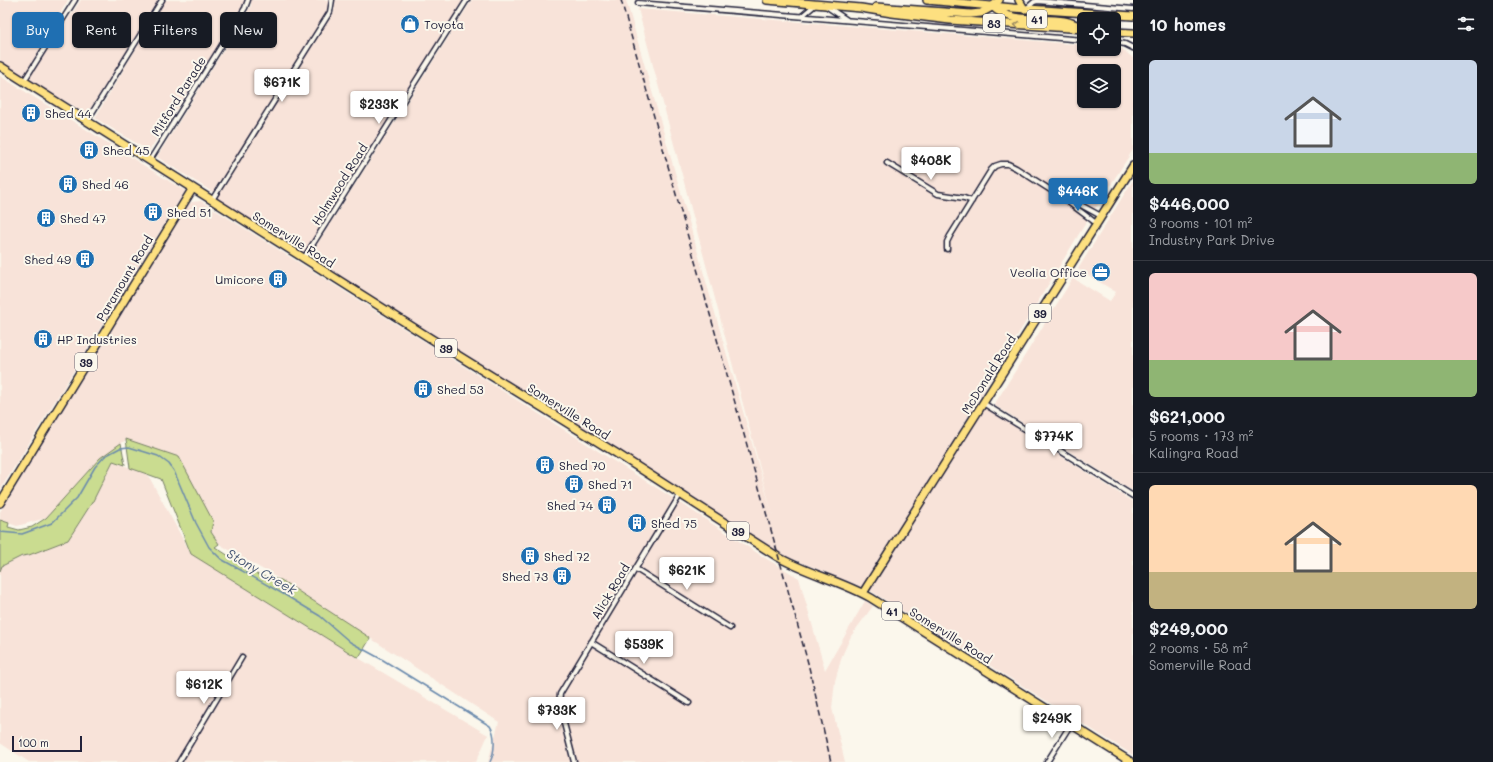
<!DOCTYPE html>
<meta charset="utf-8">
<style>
body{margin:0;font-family:Mali,sans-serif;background:#20242c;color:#f1f3f6;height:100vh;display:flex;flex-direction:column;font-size:15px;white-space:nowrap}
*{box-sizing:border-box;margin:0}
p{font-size:13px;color:#9ea1a6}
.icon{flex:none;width:22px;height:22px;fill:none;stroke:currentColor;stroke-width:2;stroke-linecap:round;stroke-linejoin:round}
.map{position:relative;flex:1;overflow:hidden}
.panel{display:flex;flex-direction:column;background:#171b24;width:360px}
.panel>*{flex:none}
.banner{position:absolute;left:12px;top:12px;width:380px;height:36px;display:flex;gap:8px}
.fabs{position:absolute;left:1077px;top:12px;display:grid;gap:8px}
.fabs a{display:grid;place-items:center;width:44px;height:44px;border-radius:6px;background:#171b24;box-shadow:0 1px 3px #0004;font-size:20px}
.scale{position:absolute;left:12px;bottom:10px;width:70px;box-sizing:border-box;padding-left:4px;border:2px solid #22223b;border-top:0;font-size:11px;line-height:14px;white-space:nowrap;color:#22223b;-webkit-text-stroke:3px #fbf7ec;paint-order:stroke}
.price{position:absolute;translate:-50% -34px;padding:0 9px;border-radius:4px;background:#fff;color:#222;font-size:13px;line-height:26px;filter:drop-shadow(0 1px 2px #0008)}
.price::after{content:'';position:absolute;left:50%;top:24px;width:12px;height:9px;margin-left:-6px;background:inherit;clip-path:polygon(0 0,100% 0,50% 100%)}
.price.current{background:#1f6fb2;color:#fff}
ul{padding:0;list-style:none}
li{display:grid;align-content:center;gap:8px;height:212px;padding:0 16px}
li+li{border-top:1px solid #363941}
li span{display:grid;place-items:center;height:124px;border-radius:6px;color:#555}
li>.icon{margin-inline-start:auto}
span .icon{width:72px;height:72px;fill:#fffc;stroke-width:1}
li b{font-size:17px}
h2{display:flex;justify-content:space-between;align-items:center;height:48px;padding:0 16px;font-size:17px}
.chip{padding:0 14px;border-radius:6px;background:#171b24;box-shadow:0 1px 3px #0004;font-size:14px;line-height:36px}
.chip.current{background:#1f6fb2;color:#fff}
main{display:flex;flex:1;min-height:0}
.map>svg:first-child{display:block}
.built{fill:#f8e3d9;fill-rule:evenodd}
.green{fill:#cadc90;stroke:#767f66}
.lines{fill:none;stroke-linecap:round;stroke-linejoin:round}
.stream{stroke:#6a8aad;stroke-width:1.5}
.minor-casing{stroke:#22223b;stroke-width:7}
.primary-casing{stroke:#22223b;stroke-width:10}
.trunk-casing{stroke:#22223b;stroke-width:10}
.minor{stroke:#fbf7ec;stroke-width:4}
.primary{stroke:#fde080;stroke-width:7}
.trunk{stroke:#fde080;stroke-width:7}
.rail{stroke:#22223b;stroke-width:1.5;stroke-dasharray:6 3;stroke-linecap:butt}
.oneway{stroke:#9a8a61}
.labels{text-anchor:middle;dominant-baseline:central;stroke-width:4;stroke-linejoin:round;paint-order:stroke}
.shield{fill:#fbf7ec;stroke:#636270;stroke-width:1}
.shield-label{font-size:11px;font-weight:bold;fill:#22223b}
.poi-label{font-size:12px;fill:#22223b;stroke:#fbf7ec;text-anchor:start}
.street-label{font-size:12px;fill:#22223b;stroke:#fbf7ec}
.water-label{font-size:13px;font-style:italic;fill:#465674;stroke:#fbf7ec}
</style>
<main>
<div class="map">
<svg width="1133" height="762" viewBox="0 0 1133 762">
<rect width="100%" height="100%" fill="#fbf7ec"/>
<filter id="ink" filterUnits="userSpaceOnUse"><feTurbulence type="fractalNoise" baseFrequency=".025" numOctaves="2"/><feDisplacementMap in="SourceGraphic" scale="8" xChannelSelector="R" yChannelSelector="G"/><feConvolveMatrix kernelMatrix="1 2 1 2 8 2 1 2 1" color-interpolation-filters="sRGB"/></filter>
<g filter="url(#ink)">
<path class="built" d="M0 0H68L24 76 0 61Z
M81 0H159L87 114 28 79Z
M165 0H244V6L149 151 95 118Z
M251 0H329L328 11 214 193 157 157 251 6Z
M335 0H464L305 253 216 198 334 12Z
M472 0H597L609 1 610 0H626L773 517 638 9 1084 45V49L1121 48 1133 58V150L1082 229 864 588 783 555 309 257ZM1084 71H1114V101H1084Z
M0 76 185 191 0 490Z
M1133 180V491L994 405 1073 278 1110 301 1116 292 1078 269Z
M201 201 671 497 765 558 799 578 825 670 865 601 873 606 851 636 842 656 835 681 832 708 845 762H488L499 722 281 580 219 544 211 532 179 457 126 440 100 458 46 518 17 526 0 520V512L188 205 192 202Z
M981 405 1133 502V755L866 588Z
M113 461 148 475 191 554 355 656 488 735 476 762H29L0 743V571L2 566 22 556 29 555 68 540 93 501Z"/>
<path class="green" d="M126 439 179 457 213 521 211 532 219 544 215 547 260 576 281 580 369 637 370 639 359 657 355 656 191 554 161 479 130 468Z
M121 443 125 465 113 461 93 501 68 540 29 555 22 556 2 566 0 571V520L9 523 8 527 19 530 32 527 46 518 100 458Z"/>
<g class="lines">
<path class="stream" d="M0 532 22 534 52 523 77 498 95 467 105 456 120 448 129 447 158 456 169 464 174 471 196 523 209 547 221 559 285 595 320 616 350 642 383 660 490 726C496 735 495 752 490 762"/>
<defs>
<path id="minor" d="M638 3 1084 40
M826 6 847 20
M1026 9 1034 2 1037 1 1133 9
M802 16 815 5
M1114 42 1125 44 1133 48
M24 81 75 0
M87 121 162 0
M150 160 245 8 248 0
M887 163 938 194 964 198 972 201
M1064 198 1079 204 1101 216
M212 200 330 12 332 0
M947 249V242L950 236 991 170 995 166 1001 164H1008L1016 168 1060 196 1096 223
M304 258 467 0
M983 403 1133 496
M636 569 730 628
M591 642 689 703
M179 762 242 657
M574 762 559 704 560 694 680 495
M1047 762 1071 724"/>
<path id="primary" d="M1019 0 1024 9
M992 7 999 0
M0 66 430 338 616 453 778 557C808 574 842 581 871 598L1131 762
M0 503 193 188
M863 593 1133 166"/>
<path id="trunk" d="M767 0 861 8 892 13 950 20 1084 29
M927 0 1013 8 1133 16
M992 6C1010 24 1041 17 1064 21 1070 22 1076 25 1082 27
M876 7 971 14 981 13 992 7
M1114 32 1133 33"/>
</defs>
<use href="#minor" class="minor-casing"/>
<use href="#primary" class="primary-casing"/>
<use href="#trunk" class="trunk-casing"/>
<use href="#minor" class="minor"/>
<use href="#primary" class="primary"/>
<use href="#trunk" class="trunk"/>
<path class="rail" d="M621 0 786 583 808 663 831 762"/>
</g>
<defs><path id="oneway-chevron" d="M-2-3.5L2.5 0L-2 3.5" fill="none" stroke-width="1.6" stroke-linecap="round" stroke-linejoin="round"/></defs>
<use class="oneway" href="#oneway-chevron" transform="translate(1017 25) rotate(-176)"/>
</g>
<defs>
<symbol id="shop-disc" viewBox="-11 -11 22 22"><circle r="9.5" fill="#1f6fb2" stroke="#fbf7ec"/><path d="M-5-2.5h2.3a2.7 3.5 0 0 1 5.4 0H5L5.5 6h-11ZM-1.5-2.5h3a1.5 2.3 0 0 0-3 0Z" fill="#fff"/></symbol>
<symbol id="building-disc" viewBox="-11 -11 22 22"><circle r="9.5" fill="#1f6fb2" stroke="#fbf7ec"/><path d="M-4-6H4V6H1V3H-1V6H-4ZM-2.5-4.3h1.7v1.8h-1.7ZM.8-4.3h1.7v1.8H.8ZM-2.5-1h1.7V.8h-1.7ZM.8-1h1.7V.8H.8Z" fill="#fff"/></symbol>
<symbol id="office-disc" viewBox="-11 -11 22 22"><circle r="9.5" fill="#1f6fb2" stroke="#fbf7ec"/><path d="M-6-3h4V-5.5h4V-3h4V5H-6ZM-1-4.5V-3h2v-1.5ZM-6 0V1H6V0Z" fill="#fff"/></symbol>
</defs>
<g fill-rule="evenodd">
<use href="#shop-disc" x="399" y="13" width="22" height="22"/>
<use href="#building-disc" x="20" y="102" width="22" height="22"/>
<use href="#building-disc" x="78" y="139" width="22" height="22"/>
<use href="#building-disc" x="57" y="173" width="22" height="22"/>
<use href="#building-disc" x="142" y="201" width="22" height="22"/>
<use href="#building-disc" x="35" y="207" width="22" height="22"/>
<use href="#building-disc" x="74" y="248" width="22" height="22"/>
<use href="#office-disc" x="1090" y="261" width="22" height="22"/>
<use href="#building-disc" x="267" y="268" width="22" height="22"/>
<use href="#building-disc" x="32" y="328" width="22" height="22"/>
<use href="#building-disc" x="412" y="378" width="22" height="22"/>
<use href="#building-disc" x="534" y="454" width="22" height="22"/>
<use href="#building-disc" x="563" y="473" width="22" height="22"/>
<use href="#building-disc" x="596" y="494" width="22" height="22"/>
<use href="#building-disc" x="626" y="512" width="22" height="22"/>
<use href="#building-disc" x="519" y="545" width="22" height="22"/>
<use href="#building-disc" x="551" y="565" width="22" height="22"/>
</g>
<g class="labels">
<g class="shield">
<rect x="1027" y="10" width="20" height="18" rx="3"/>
<rect x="983" y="14" width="22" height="18" rx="3"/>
<rect x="1029" y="304" width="22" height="18" rx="3"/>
<rect x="435" y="339" width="22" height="18" rx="3"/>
<rect x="75" y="353" width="22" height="18" rx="3"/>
<rect x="727" y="522" width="22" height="18" rx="3"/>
<rect x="882" y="602" width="20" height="18" rx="3"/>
</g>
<g class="shield-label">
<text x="1037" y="19">41</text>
<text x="994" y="23">83</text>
<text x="1040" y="313">39</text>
<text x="446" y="348">39</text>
<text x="86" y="362">39</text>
<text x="738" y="531">39</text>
<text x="892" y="611">41</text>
</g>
<g class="poi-label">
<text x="424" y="24">Toyota</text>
<text x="45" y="113">Shed 44</text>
<text x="103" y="150">Shed 45</text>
<text x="82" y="184">Shed 46</text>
<text x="167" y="212">Shed 51</text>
<text x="60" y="218">Shed 47</text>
<text x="71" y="259" text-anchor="end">Shed 49</text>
<text x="1087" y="272" text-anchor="end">Veolia Office</text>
<text x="264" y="279" text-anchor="end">Umicore</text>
<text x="57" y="339">HP Industries</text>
<text x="437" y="389">Shed 53</text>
<text x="559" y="465">Shed 70</text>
<text x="588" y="484">Shed 71</text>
<text x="593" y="505" text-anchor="end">Shed 74</text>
<text x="651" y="523">Shed 75</text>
<text x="544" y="556">Shed 72</text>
<text x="548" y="576" text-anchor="end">Shed 73</text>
</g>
<g class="street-label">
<text transform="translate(178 96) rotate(-58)">Mitford Parade</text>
<text transform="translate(339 184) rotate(-58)">Holmwood Road</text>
<text transform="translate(294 239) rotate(32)">Somerville Road</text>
<text transform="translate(124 278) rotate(-59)">Paramount Road</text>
<text transform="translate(988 374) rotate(-58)">McDonald Road</text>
<text transform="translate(569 411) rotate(32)">Somerville Road</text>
<text transform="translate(610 591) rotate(-59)">Alick Road</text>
<text transform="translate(951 635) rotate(32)">Somerville Road</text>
</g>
<g class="water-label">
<text transform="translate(262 571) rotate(30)">Stony Creek</text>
</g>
</g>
</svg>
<div class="fabs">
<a><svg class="icon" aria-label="locate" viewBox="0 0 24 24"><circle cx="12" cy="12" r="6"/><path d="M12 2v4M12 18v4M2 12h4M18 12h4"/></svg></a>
<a><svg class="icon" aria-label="layers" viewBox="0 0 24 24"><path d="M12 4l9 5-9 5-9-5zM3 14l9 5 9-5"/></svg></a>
</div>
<div class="scale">100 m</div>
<b class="price" style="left:282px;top:103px">$671K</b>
<b class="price" style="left:379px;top:125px">$233K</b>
<b class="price" style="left:931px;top:181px">$408K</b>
<b class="price current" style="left:1078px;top:212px">$446K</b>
<b class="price" style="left:1054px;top:457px">$774K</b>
<b class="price" style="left:687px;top:591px">$621K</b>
<b class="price" style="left:644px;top:665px">$539K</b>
<b class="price" style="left:204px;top:705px">$612K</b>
<b class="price" style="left:557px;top:731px">$733K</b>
<b class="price" style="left:1052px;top:739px">$249K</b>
<div class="banner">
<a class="chip current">Buy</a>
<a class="chip">Rent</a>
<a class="chip">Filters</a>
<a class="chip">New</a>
</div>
</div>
<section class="panel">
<h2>10 homes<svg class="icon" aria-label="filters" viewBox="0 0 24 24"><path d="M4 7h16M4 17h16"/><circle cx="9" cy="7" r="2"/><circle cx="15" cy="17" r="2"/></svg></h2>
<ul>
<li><span style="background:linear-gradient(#c9d6e8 75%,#8fb573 0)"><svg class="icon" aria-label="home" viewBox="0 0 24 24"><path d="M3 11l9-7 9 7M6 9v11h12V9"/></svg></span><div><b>$446,000</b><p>3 rooms · 101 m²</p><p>Industry Park Drive</p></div></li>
<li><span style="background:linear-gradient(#f6c9c9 70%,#8fb573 0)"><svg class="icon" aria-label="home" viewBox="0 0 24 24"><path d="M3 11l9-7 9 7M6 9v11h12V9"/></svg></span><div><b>$621,000</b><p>5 rooms · 173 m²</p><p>Kalingra Road</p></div></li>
<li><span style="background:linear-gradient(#ffd9b3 70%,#c2b280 0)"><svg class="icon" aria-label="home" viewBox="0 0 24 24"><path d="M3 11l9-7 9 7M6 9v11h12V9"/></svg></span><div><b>$249,000</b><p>2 rooms · 58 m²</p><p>Somerville Road</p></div></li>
</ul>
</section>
</main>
